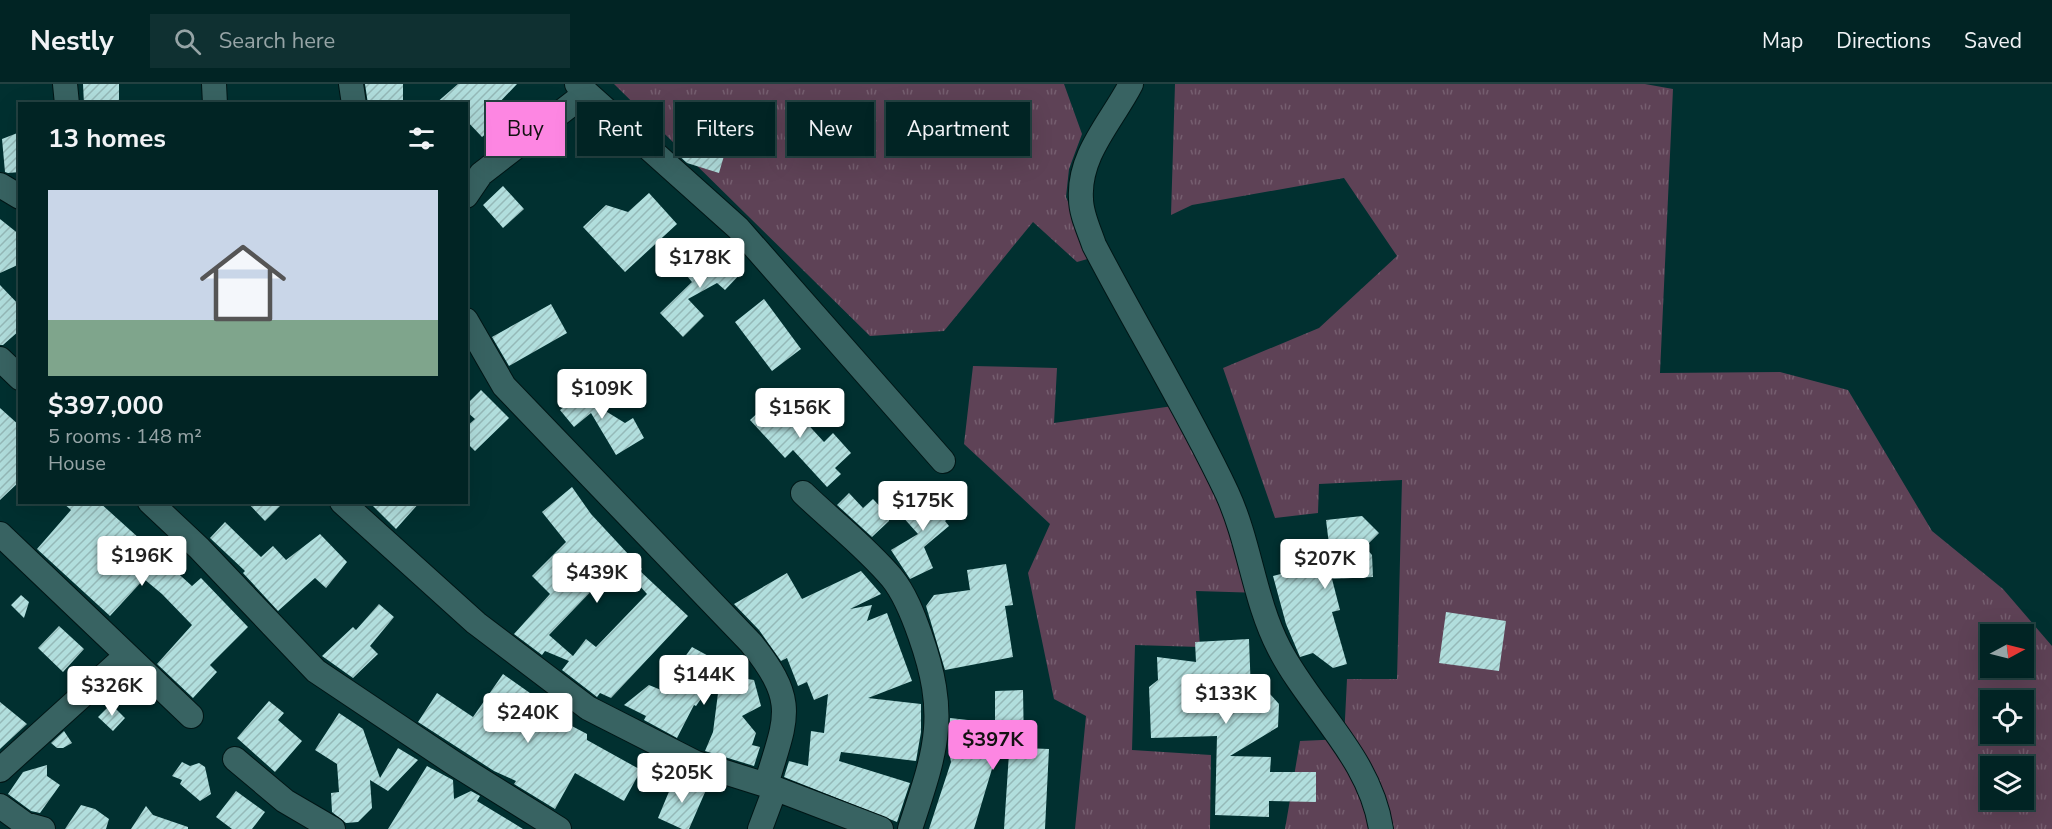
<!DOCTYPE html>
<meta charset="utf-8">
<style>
body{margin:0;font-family:"Nunito Sans",sans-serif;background:#0f3031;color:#f1f3f6;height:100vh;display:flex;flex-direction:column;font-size:22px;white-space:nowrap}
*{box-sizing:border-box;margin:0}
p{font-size:20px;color:#96a4a6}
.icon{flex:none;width:33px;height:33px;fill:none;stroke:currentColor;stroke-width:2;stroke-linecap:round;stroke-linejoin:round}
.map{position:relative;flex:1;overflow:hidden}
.sheet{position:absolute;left:18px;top:18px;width:450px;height:402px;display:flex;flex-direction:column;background:#012424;border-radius:0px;box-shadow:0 6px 24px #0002,0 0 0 2px #234141}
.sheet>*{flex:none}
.top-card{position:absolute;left:486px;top:18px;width:570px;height:54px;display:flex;gap:12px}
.needle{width:39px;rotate:83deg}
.tools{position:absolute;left:1980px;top:540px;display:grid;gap:12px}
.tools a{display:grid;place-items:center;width:54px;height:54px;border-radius:0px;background:#012424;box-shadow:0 6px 24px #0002,0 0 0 2px #234141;font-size:30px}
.price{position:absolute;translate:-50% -51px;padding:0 14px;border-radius:6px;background:#fff;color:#222;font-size:20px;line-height:39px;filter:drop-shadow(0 2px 3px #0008)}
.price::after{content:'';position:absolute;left:50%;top:36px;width:18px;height:14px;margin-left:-9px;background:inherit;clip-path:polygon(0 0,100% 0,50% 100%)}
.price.active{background:#fd86e2;color:#111}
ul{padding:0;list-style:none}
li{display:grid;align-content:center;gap:12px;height:318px;padding:0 30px}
li span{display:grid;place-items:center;height:186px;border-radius:0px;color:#555}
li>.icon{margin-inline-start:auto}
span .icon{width:108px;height:108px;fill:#fffc;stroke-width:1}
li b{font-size:26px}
h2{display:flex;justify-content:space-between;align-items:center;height:72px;padding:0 30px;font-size:26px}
.tag{padding:0 21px;border-radius:0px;background:#012424;box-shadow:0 6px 24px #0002,0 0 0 2px #234141;font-size:21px;line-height:54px}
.tag.active{background:#fd86e2;color:#111}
header{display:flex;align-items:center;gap:36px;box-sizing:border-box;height:84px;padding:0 30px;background:#012424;border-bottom:2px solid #234141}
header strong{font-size:28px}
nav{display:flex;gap:33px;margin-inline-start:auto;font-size:21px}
.search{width:420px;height:54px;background:#0f3031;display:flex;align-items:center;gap:15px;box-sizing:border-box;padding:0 21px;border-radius:0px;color:#96a4a6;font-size:22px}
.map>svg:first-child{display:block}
.grass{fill:url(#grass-tufts);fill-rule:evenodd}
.building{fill:url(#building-hatch);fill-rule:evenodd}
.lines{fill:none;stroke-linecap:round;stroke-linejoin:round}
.minor-casing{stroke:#011616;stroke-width:26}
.minor{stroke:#386362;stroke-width:24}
</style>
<header>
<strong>Nestly</strong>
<div class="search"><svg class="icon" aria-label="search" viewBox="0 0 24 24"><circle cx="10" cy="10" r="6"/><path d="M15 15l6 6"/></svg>Search here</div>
<nav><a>Map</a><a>Directions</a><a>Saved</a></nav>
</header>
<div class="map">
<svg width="2052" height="745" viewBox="0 0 2052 745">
<defs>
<pattern id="grass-tufts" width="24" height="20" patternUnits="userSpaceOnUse" patternTransform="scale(1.5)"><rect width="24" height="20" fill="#5e4256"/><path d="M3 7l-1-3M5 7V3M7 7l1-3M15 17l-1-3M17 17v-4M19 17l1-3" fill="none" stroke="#755e6f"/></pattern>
<pattern id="building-hatch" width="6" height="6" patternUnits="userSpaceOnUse" patternTransform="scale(1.5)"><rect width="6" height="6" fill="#b1dedd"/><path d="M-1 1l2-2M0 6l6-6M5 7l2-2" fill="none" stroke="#95b9b8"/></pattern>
</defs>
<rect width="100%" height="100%" fill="#013030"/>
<path class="grass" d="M614 0H1064L1082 50 1069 85 1066 113 1091 174 1077 178 1033 138 944 247 870 252Z
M1175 0H1645L1673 5 1660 289 1780 288 1848 306 1932 447 2003 505 2052 562V745H1285L1300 657 1344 655 1347 595H1397L1402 396 1319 400 1318 429 1275 434 1223 284 1319 244 1397 172 1344 94 1192 121 1171 131ZM1990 550H2024V584H1990ZM1990 616H2024V650H1990ZM1990 682H2024V716H1990Z
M973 282 1057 284 1054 339 1173 322 1262 509 1196 507 1200 563 1135 561 1132 666 1211 671 1210 745H1075L1086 632 1054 615 1028 489 1050 440 964 360Z"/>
<path class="building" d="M83 0H119V20H84Z
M365 0H403V20H368Z
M458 0H517L495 23 505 34 482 53 466 36V20H435Z
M690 20 735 34 719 89 687 79 676 69Z
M20 48V88L8 89 5 88 2 55Z
M503 102 524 125 503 144 483 121Z
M649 109 677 140 625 188 583 143 606 121 628 128Z
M0 135 20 151V180L0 189Z
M716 162 743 187 725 206 717 199 688 215 704 232 683 253 660 229 692 198 687 192Z
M0 201 20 222V246L3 261H0Z
M764 215 801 265 772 287 735 238Z
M551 220 567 249 509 282 492 253Z
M579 305 584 313 594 307 596 314 617 309 599 323 625 339 633 334 644 354 616 371 591 329 574 343 560 326 568 320 566 313Z
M481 306 509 334 475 367 466 358V343L475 335 466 327V321Z
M779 309 824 358 833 349 851 369 835 384 841 390 827 403 793 366 785 374 750 336Z
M0 324 20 342V397L0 416Z
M572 403 591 430 642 485 640 487 688 532 611 614 600 609 597 613 562 586 569 577 545 567 542 571 514 550 550 510 532 492 566 458 542 428ZM630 491 647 510 596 563 586 555 573 572 549 551 600 498 602 501 612 493 618 501Z
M941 405 950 415 944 420 953 430 945 437 949 442 924 463 933 484 910 495 891 466 918 450 901 431 926 410 930 414Z
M849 409 863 424 873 415 889 432V437L872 453 837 421Z
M62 418H99L192 502 201 494 248 543 210 581 217 588 193 614 157 580 192 541 162 510 144 495 110 532 37 465 71 426Z
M247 418H284L265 437Z
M369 418H420L396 445Z
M1362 432 1379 449 1365 463 1372 471 1373 493 1332 495 1340 526 1332 528 1347 580 1333 584 1313 569 1300 573 1286 540 1273 492 1331 477 1326 436Z
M225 438 261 473 273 462 286 476 320 450 347 478 326 504 315 494 278 527 243 489 245 487 210 454Z
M1006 480 1013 521 1005 522 1013 573 945 586 926 522 934 511 970 506 967 486Z
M861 487 881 510 850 525 872 521 867 537 887 529 912 597 868 614 921 620V648L916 677 841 668 839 677 910 699 897 738 784 693 789 677 808 682 811 647 824 649 828 610 814 616 807 598 798 602 787 574 781 577 759 546 734 520 787 489 802 515Z
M21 511 29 518 24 534 11 521Z
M379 520 394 533 370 562 378 570 353 594 322 572 353 543 356 546Z
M1446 528 1506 537 1499 587 1439 579Z
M59 542 84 565 63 588 38 564Z
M1249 555 1251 609H1269L1279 620 1278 643 1230 672 1271 673 1270 688H1316V718L1269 717V733L1215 731 1217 652 1151 654 1149 603 1158 596 1157 573 1196 578 1195 558Z
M692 563 723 580 721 584 734 593 754 596 761 622 742 632 756 649 752 661 760 663 754 682 705 667 713 648 721 586 696 622 694 621 677 654 644 636 646 632 624 621 649 601 661 606Z
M503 590 537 614 532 621 587 650V656L641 686 624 717 575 689 555 725 514 700 516 697 494 687 418 638 437 609 473 633Z
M1023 606 1024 664 1049 665 1045 745H1004L1011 639 1006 638 974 745H929L951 678 948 662 950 634 995 639V607Z
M269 617 284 629 278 636 302 657 275 688 237 654Z
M0 618 27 640 0 665Z
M111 620 125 634 113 647 98 633Z
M339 629 363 645 380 694 398 664 418 676 388 707 370 696 372 724 358 738 346 739 332 728 331 709 339 708 337 680 315 666Z
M64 647 72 659 63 664H57L51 659Z
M182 678 190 682 199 679 205 683 211 710 200 717 180 700 182 696 172 692Z
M47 681V692L60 701 40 729 31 727 8 710 23 688Z
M427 682 453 696 454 715 471 707 480 712 477 717 523 745H388Z
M675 693 706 706 689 745H682L658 734Z
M236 707 265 728 252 745H232L216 733Z
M81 721 95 725 109 735 106 745H65Z
M146 722 153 731 188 743V745H131Z"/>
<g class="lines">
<defs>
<path id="minor" d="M65 0 67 20
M214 0 215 20
M351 0 354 20
M577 0 738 144 943 377
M1131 0C1112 37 1078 71 1081 115 1081 130 1089 146 1094 161 1137 244 1187 324 1227 409 1250 459 1254 516 1279 564 1311 626 1370 673 1381 745
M0 101 20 113
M466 112 481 90 586 9
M466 236 504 302 751 559C799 619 786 633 766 701
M0 275 20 294
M803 409C832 437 866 463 892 494 905 510 913 531 920 551 949 633 936 666 910 745
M150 418 199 464 316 587 455 680 559 745
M342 418 476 539 588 624 696 679 766 701 881 745
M0 450 191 632
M235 675 285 717 333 745
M0 686 127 571
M0 722 25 740 43 745
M760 745 775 705"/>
</defs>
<use href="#minor" class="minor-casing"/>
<use href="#minor" class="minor"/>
</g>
</svg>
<div class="tools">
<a><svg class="needle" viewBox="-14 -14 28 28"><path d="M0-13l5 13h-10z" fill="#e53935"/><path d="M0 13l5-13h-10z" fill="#96a4a6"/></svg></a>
<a><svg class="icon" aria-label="locate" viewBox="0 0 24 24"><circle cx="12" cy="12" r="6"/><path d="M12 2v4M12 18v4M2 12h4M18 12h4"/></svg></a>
<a><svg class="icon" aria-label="layers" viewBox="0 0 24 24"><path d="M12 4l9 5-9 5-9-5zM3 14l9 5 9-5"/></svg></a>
</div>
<b class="price" style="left:700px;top:205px">$178K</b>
<b class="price" style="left:602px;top:336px">$109K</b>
<b class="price" style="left:800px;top:355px">$156K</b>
<b class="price" style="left:923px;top:448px">$175K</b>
<b class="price" style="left:142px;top:503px">$196K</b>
<b class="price" style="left:1325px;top:506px">$207K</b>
<b class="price" style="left:597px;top:520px">$439K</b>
<b class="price" style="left:704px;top:622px">$144K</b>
<b class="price" style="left:112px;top:633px">$326K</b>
<b class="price" style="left:1226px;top:641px">$133K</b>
<b class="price" style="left:528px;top:660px">$240K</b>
<b class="price active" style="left:993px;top:687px">$397K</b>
<b class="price" style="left:682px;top:720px">$205K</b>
<div class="top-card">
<a class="tag active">Buy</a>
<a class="tag">Rent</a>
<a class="tag">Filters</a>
<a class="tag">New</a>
<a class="tag">Apartment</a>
</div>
<section class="sheet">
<h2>13 homes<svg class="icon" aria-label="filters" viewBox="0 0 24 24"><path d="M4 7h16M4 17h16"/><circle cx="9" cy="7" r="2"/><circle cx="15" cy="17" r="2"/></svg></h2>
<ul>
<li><span style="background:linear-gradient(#c9d6e8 70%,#7fa58c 0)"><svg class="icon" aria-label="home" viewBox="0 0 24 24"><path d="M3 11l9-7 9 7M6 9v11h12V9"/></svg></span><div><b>$397,000</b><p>5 rooms · 148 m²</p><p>House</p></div></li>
</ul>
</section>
</div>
